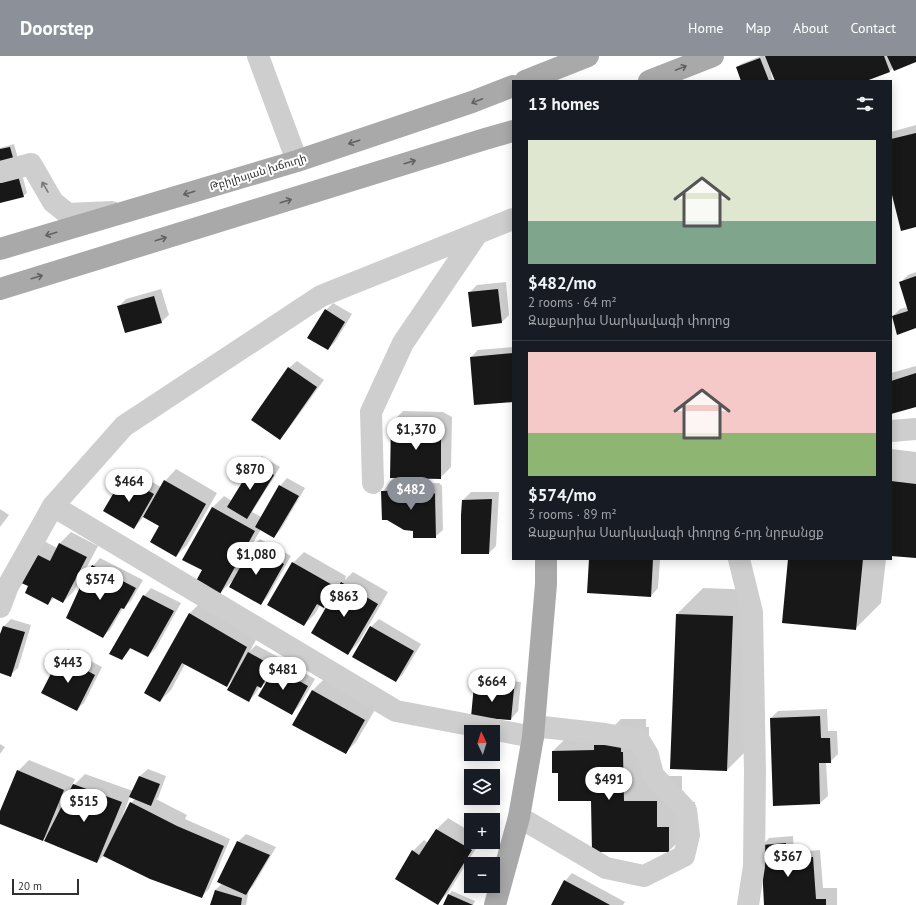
<!DOCTYPE html>
<meta charset="utf-8">
<style>
body{margin:0;font-family:"PT Sans","Noto Sans Armenian",sans-serif;background:#242831;color:#f1f3f6;height:100vh;display:flex;flex-direction:column;font-size:15px;white-space:nowrap}
*{box-sizing:border-box;margin:0}
p{font-size:13px;color:#9ea1a6}
.icon{flex:none;width:22px;height:22px;fill:none;stroke:currentColor;stroke-width:2;stroke-linecap:round;stroke-linejoin:round}
.map{position:relative;flex:1;overflow:hidden}
.drawer{position:absolute;left:512px;top:24px;width:380px;height:480px;display:flex;flex-direction:column;background:#171b24;border-radius:0px;box-shadow:0 2px 10px #0003}
.drawer>*{flex:none}
.needle{width:26px;rotate:356deg}
.buttons{position:absolute;left:464px;top:669px;display:grid;gap:8px}
.buttons a{display:grid;place-items:center;width:36px;height:36px;border-radius:0px;background:#171b24;box-shadow:0 2px 10px #0003;font-size:20px}
.scale{position:absolute;left:12px;bottom:10px;width:67px;box-sizing:border-box;padding-left:4px;border:2px solid #313131;border-top:0;font-size:11px;line-height:14px;white-space:nowrap;color:#313131;-webkit-text-stroke:3px #fff;paint-order:stroke}
.price{position:absolute;translate:-50% -34px;padding:0 9px;border-radius:14px;background:#fff;color:#222;font-size:13px;line-height:26px;filter:drop-shadow(0 1px 2px #0008)}
.price::after{content:'';position:absolute;left:50%;top:24px;width:12px;height:9px;margin-left:-6px;background:inherit;clip-path:polygon(0 0,100% 0,50% 100%)}
.price.active{background:#8c9099;color:#fff}
ul{padding:0;list-style:none}
li{display:grid;align-content:center;gap:8px;height:212px;padding:0 16px}
li+li{border-top:1px solid #363941}
li span{display:grid;place-items:center;height:124px;border-radius:0px;color:#555}
li>.icon{margin-inline-start:auto}
span .icon{width:72px;height:72px;fill:#fffc;stroke-width:1}
li b{font-size:17px}
h2{display:flex;justify-content:space-between;align-items:center;height:48px;padding:0 16px;font-size:17px}
header{display:flex;align-items:center;gap:24px;box-sizing:border-box;height:56px;padding:0 20px;background:#8c9099;color:#fff}
header strong{font-size:19px}
nav{display:flex;gap:22px;margin-inline-start:auto;font-size:14px}
.map>svg:first-child{display:block}
.shadow{fill:#0003;fill-rule:evenodd}
.building{fill:#181818}
.lines{fill:none;stroke-linecap:round;stroke-linejoin:round}
.minor{stroke:#cecece;stroke-width:22}
.major{stroke:#a9a9a9;stroke-width:22}
.oneway{stroke:#616161}
.oneway2{stroke:#787878}
.labels{text-anchor:middle;dominant-baseline:central;stroke-width:4;stroke-linejoin:round;paint-order:stroke}
.street-label{font-size:11px;fill:#313131;stroke:#fff}
</style>
<header>
<strong>Doorstep</strong>
<nav><a>Home</a><a>Map</a><a>About</a><a>Contact</a></nav>
</header>
<div class="map">
<svg width="916" height="849" viewBox="0 0 916 849">
<rect width="100%" height="100%" fill="#fff"/>
<path class="shadow" d="M761 0H764L765 1 766 0H916V4L893 12 890 15 863 25H776L772 16 771 17 773 25H742L737 11 741 8Z
M916 69V170L891 131V76Z
M14 88 27 137 23 140 0 146V92Z
M916 216V271L893 260 900 253 908 251 901 226 908 219Z
M506 226 509 259 502 266 469 237 477 229Z
M161 233 169 259 161 266 118 251 126 243Z
M333 247 352 258 335 286 328 293 326 254Z
M513 291V345L471 301 478 294Z
M297 305 324 324 287 375 280 382 289 312Z
M916 310V350L891 357V317Z
M403 355 443 356 452 361 451 411 440 422 392 366Z
M891 393 916 396V501L891 499Z
M262 400 280 411 252 456 261 461 280 430 287 422 305 432 281 473 274 481 261 473 250 492 260 483 291 500 268 540 261 548 233 524 220 537 203 514 212 452 224 440 232 445 255 407Z
M176 413 217 437 187 489 176 500 161 470 144 460 141 464 134 472 104 455 124 421 131 414 161 431 165 425Z
M439 427 442 430 443 474 435 481 382 436 389 428Z
M471 436H499L496 490 489 497 463 444Z
M0 453 9 459 0 471Z
M71 476 98 490 74 535 63 546 55 541 48 548 29 530 19 524 44 485 57 492 60 487Z
M304 496 346 520 345 524 353 516 388 536 359 586 348 598 331 544 323 551 320 549 315 558 304 569 293 507Z
M100 502 143 524 131 545 123 552 110 574 102 581 93 510Z
M590 503H660L658 532 651 540Z
M789 503H886L881 547 855 573Z
M151 532 181 547 156 592 148 600 132 591 122 603 144 540Z
M703 532 758 534 753 688 727 714 671 712 677 558Z
M201 546 258 580 250 595 256 589 280 602 275 613 283 605 315 623 299 650 292 658 268 624 261 631 260 630 256 637 249 645 234 622 227 630 185 608 171 634 160 645 189 558Z
M11 563 31 569 18 612 10 619 0 616V581L4 570Z
M379 563 421 588 403 618 396 625 354 601 371 571Z
M68 593 102 611 84 647 76 654 61 601Z
M482 622 521 626 518 655 511 663 475 630Z
M324 623 376 652 356 686 345 697 313 634Z
M827 653 828 675H837L838 698 830 706H826L828 740 820 747 774 749 771 662 778 655Z
M621 663H646V671H649V720H682V746H695V769L669 795 592 744 559 716H553V695L579 669H615Z
M0 688 5 691 0 698Z
M29 704 75 723 71 732 85 718 133 735 140 720 148 713 166 720 158 742 156 743 187 759 185 763 230 783 209 833 201 841 104 799 97 806 49 778 43 784 0 767V758L18 715ZM130 740 135 743 131 747 122 764H121Z
M448 762 471 776V786H480L448 837 437 848 413 795 424 784 428 787 437 773Z
M246 778 276 791 253 830 249 834 246 849H211L215 834 223 827 238 786Z
M793 780 794 796 820 794 823 832H837V849H765L762 790 769 782Z
M572 817 625 846 623 849H552L565 825Z
M452 835 475 845 473 849H444L449 838Z"/>
<path class="building" d="M765 0H884L890 16 866 25H775Z
M887 0H916V6L894 15Z
M760 2 769 25H741L736 11Z
M916 77V171L901 175 891 135V83Z
M10 91 24 141 0 147V93Z
M916 220V272L897 279 892 260 908 255 899 226Z
M498 233 502 267 472 271 468 236Z
M154 240 162 267 125 277 117 250Z
M325 253 345 266 328 294 307 282Z
M513 297V346L474 349 470 301Z
M288 311 317 331 280 384 251 364Z
M916 317V351L891 358V325Z
M391 366 432 367 441 372V423L390 422Z
M254 407 274 419 247 463 227 451Z
M123 421 154 438 134 473 103 455Z
M164 424 206 448 176 501 150 486 159 470 143 461Z
M891 425 916 428V502L891 500Z
M279 429 299 440 274 482 255 471Z
M431 434 435 438 436 482H413V475L404 474 387 464H382L381 435Z
M492 443 489 498H461V459L462 444Z
M212 451 255 475 220 538 196 525 202 514 182 504Z
M59 487 87 501 63 547 52 541 48 549 25 537 28 530 17 525 32 496 50 505Z
M252 490 284 508 261 549 229 531Z
M589 503H653L651 541 587 537Z
M788 503H863L856 574 782 567Z
M292 506 336 531 324 552 317 548 304 570 267 549Z
M92 509 136 532 124 553 121 552 103 582 66 562 81 529Z
M341 526 378 548 348 599 311 577Z
M143 539 174 555 148 601 130 592 122 604 109 598Z
M189 557 247 591 227 631 182 607 160 646 144 637Z
M676 558 733 560 727 715 670 713Z
M3 570 25 576 11 621 0 617V578Z
M370 570 414 595 396 626 352 601Z
M248 596 273 610 261 632 257 630 249 646 227 634Z
M60 600 95 619 77 655 41 637Z
M275 611 308 630 292 659 258 640Z
M474 629 514 633 511 664 471 661Z
M312 634 365 664 346 698 292 669Z
M820 660 821 682H830L831 707H819L820 748 773 750 770 662Z
M594 689H621V696H623L624 745H657V771H669V796H592L591 745H558V717H552V695L594 694Z
M17 714 64 734 43 785 0 768V755Z
M139 720 160 728 151 750 129 741Z
M73 728 122 746 97 807 44 785Z
M130 746 177 770 224 790 202 842 150 823 103 800Z
M436 773 472 794 438 849 395 823 412 794 419 799Z
M237 785 270 799 246 839 217 826Z
M786 787 787 803 813 801 816 843H826V849H764L761 789Z
M564 824 610 849H551Z
M215 834 242 842 241 849H210Z
M448 838 473 849H443Z"/>
<g class="lines">
<path class="minor" d="M258 0 297 105
M0 116 31 108 53 146 68 158 112 156
M891 375 916 373
M373 427 371 356 403 287 477 178
M53 450 396 655 533 681
M739 503 752 556 755 715 754 810 748 849
M0 551 8 530 53 450 124 370 321 240 513 163
M519 761 606 812 644 820 684 800 689 779 686 754 653 719 648 699 639 684 605 678 534 670"/>
<path class="major" d="M525 25 588 0
M649 25 713 0
M0 193 297 105 472 46 513 30
M0 233 485 83 513 75
M495 849 519 761 533 681 546 528V503"/>
</g>
<defs><path id="oneway-shaft" d="M-6 0H5M1.5-3L5.5 0L1.5 3" fill="none" stroke-width="1.6" stroke-linecap="round" stroke-linejoin="round"/></defs>
<g class="oneway">
<use href="#oneway-shaft" transform="translate(681 12) rotate(-22)"/>
<use href="#oneway-shaft" transform="translate(477 45) rotate(158)"/>
<use href="#oneway-shaft" transform="translate(354 86) rotate(162)"/>
<use href="#oneway-shaft" transform="translate(410 106) rotate(-17)"/>
<use href="#oneway-shaft" transform="translate(189 137) rotate(163)"/>
<use href="#oneway-shaft" transform="translate(286 145) rotate(-17)"/>
<use href="#oneway-shaft" transform="translate(51 178) rotate(163)"/>
<use href="#oneway-shaft" transform="translate(161 183) rotate(-17)"/>
<use href="#oneway-shaft" transform="translate(37 221) rotate(-17)"/>
</g>
<use class="oneway2" href="#oneway-shaft" transform="translate(45 131) rotate(-120)"/>
<g class="labels">
<g class="street-label">
<text transform="translate(258 116) rotate(-17)">Թբիլիսյան խճուղի</text>
</g>
</g>
</svg>
<div class="buttons">
<a><svg class="needle" viewBox="-14 -14 28 28"><path d="M0-13l5 13h-10z" fill="#e53935"/><path d="M0 13l5-13h-10z" fill="#9ea1a6"/></svg></a>
<a><svg class="icon" aria-label="layers" viewBox="0 0 24 24"><path d="M12 4l9 5-9 5-9-5zM3 14l9 5 9-5"/></svg></a>
<a>+</a>
<a>−</a>
</div>
<div class="scale">20 m</div>
<b class="price" style="left:416px;top:395px">$1,370</b>
<b class="price" style="left:250px;top:435px">$870</b>
<b class="price" style="left:129px;top:447px">$464</b>
<b class="price active" style="left:411px;top:455px">$482</b>
<b class="price" style="left:256px;top:520px">$1,080</b>
<b class="price" style="left:100px;top:545px">$574</b>
<b class="price" style="left:344px;top:562px">$863</b>
<b class="price" style="left:68px;top:628px">$443</b>
<b class="price" style="left:283px;top:635px">$481</b>
<b class="price" style="left:492px;top:647px">$664</b>
<b class="price" style="left:609px;top:745px">$491</b>
<b class="price" style="left:84px;top:767px">$515</b>
<b class="price" style="left:788px;top:822px">$567</b>
<section class="drawer">
<h2>13 homes<svg class="icon" aria-label="filters" viewBox="0 0 24 24"><path d="M4 7h16M4 17h16"/><circle cx="9" cy="7" r="2"/><circle cx="15" cy="17" r="2"/></svg></h2>
<ul>
<li><span style="background:linear-gradient(#dfe7d0 65%,#7fa58c 0)"><svg class="icon" aria-label="home" viewBox="0 0 24 24"><path d="M3 11l9-7 9 7M6 9v11h12V9"/></svg></span><div><b>$482/mo</b><p>2 rooms · 64 m²</p><p>Զաքարիա Սարկավագի փողոց</p></div></li>
<li><span style="background:linear-gradient(#f6c9c9 65%,#8fb573 0)"><svg class="icon" aria-label="home" viewBox="0 0 24 24"><path d="M3 11l9-7 9 7M6 9v11h12V9"/></svg></span><div><b>$574/mo</b><p>3 rooms · 89 m²</p><p>Զաքարիա Սարկավագի փողոց 6-րդ նրբանցք</p></div></li>
</ul>
</section>
</div>
